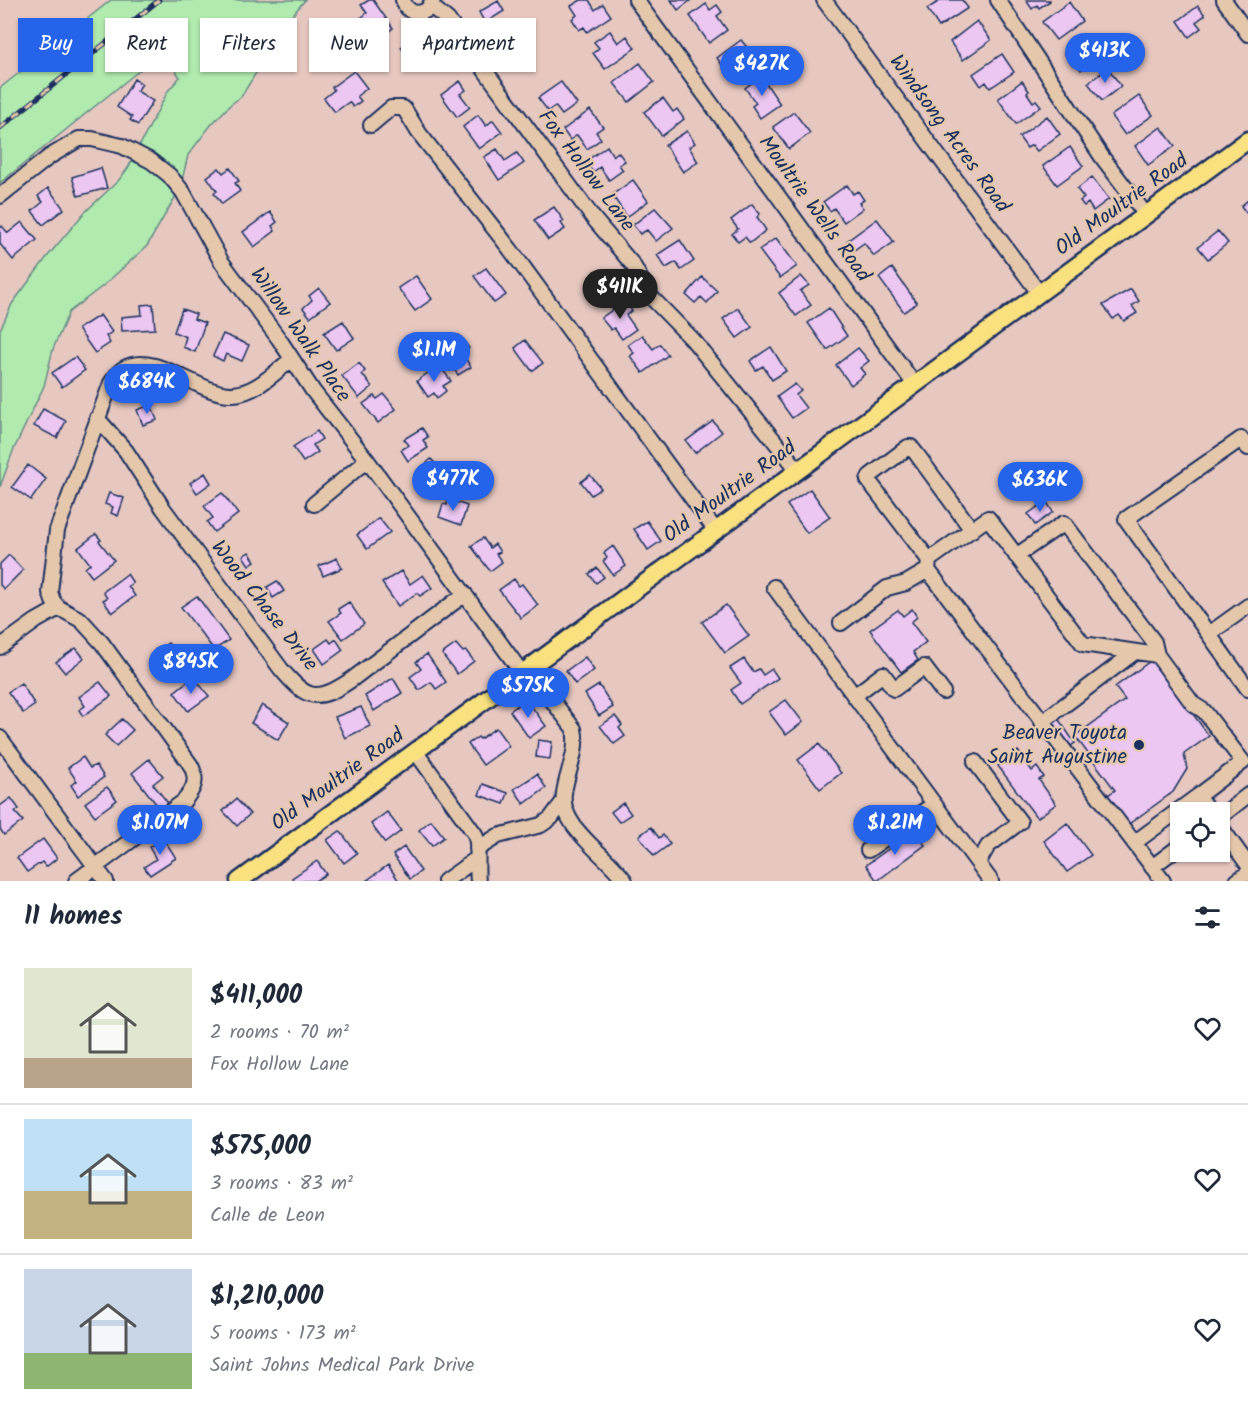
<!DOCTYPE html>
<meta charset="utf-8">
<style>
body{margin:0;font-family:Kalam,sans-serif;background:#f2f2f3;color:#1f2937;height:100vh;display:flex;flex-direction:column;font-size:22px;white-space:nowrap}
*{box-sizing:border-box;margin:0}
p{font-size:20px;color:#747a83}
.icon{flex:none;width:33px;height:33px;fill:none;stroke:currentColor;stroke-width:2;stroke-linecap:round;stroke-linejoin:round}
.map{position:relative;height:881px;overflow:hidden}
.details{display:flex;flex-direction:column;background:#fff;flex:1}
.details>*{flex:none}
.guide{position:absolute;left:18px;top:18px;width:600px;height:54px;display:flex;gap:12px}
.fabs{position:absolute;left:1170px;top:802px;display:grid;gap:12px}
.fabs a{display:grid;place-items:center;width:60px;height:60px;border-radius:0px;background:#fff;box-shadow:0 2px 4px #0004;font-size:30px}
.price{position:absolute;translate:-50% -51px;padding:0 14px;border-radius:21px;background:#2563eb;color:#fff;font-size:20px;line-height:39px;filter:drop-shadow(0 2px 3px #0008)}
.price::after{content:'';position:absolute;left:50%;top:36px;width:18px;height:14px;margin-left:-9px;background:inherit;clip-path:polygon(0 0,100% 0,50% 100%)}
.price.selected{background:#222;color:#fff}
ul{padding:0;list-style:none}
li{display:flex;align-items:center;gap:18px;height:150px;padding:0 24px}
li+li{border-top:2px solid #e0e1e3}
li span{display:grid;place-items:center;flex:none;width:168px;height:120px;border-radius:0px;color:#555}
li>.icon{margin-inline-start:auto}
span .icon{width:72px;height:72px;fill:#fffc;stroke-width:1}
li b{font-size:26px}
h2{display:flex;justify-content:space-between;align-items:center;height:72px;padding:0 24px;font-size:26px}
.chip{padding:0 21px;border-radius:0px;background:#fff;box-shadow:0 2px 4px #0004;font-size:21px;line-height:54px}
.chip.selected{background:#2563eb;color:#fff}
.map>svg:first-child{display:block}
.green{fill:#b1eaae;stroke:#668c86;stroke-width:1.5}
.building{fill:#ecc7f2;stroke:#1b2f5e;stroke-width:1.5}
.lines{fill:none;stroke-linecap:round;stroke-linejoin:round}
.minor-casing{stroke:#1b2f5e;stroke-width:18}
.major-casing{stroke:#1b2f5e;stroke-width:21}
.minor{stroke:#e5c8ac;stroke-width:14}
.major{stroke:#fae180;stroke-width:16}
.rail-casing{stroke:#1b2f5e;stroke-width:5}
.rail{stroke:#e5c8ac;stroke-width:3;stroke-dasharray:9;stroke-linecap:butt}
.poi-dot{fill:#1b2f5e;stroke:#e5c8ac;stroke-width:2}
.labels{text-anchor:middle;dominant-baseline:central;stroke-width:4.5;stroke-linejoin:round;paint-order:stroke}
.street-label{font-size:21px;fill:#1b2f5e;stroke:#e5c8ac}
.poi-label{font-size:21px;fill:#1b2f5e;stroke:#e5c8ac;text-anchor:end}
</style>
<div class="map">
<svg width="1248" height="881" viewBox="0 0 1248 881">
<rect width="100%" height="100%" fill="#e7c8c1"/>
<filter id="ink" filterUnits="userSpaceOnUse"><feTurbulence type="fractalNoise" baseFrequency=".0167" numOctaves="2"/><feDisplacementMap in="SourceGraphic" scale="12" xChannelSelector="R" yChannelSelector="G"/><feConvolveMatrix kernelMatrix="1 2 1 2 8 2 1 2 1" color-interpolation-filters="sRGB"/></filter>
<g filter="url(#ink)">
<path class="green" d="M111 0H305L290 18 241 97 231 104 211 125 188 155 180 189 147 246 104 285 69 312 53 349 44 386 13 451 0 487V330L12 304 47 257 84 213 118 181 128 168 168 91 180 77 162 52 0 183V88Z"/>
<path class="building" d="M369 0H373L393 28 377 40 361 18 367 13 361 5Z
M581 0H589L595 10 603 4 611 16 587 32 584 27 579 30 572 19 577 15 571 6Z
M671 0H691L678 10Z
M941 0H962L968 8 939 27 927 9Z
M1026 0H1050V1L1039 8 1037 5 1032 9Z
M498 1 504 11 485 23 479 12Z
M1069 2 1082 21 1056 40 1042 22Z
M706 4 710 10 717 5 722 12 717 16 727 30 709 43 690 16Z
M1198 6 1205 15 1196 22 1201 28 1189 37 1178 21Z
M977 21 991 40 963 60 950 42Z
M518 26 527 39 506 53 497 40Z
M610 31 618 43 627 36 635 48 605 69 593 53 599 48 594 42Z
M421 34 436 58 416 71 401 47Z
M1087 37 1101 56 1081 70 1076 63 1073 65 1064 53Z
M741 40 749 50 743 55 751 65 732 79 717 58Z
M1002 54 1014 72 990 88 986 82 981 86 973 74Z
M640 63 654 82 629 102 614 83Z
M1108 68 1121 86 1102 101 1088 83Z
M354 71 367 88 357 96 361 101 353 107 349 102 335 112 324 98 334 90 332 87Z
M761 76 780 104 760 118 752 106 756 103 745 88Z
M134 79 142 84 137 91 153 101 138 125 130 120 132 117 117 107Z
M460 81 466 90 460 94 470 107 457 117 441 95Z
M1022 81 1029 91 1027 93 1033 102 1036 100 1041 106 1016 124 998 99Z
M561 82 577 104 562 115 555 106 548 111 538 98Z
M1139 96 1153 115 1125 135 1111 116Z
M663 98 673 112 677 109 684 119 662 136 644 112Z
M590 110 603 127 596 132 601 139 587 149 577 135 570 140 563 130Z
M794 112 810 133 789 149 773 127Z
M478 115 486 126 493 120 502 132 479 149 463 127Z
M1047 116 1060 134 1037 151 1032 145 1027 148 1019 137Z
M1161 127 1175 146 1148 165 1135 146Z
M687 131 695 143 689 147 698 162 683 172 665 145Z
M607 146 613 156 618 152 625 161 619 165 623 170 609 180 600 167 593 172 585 162Z
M1070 147 1083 166 1057 185 1043 166Z
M497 149 505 161 517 153 524 163 499 180 484 157Z
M101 168 107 188 78 196 72 177Z
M219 168 223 173 230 168 239 181 235 183 240 191 222 204 214 193 217 191 207 177Z
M1092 177 1109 199 1093 211 1088 203 1084 206 1080 201 1084 198 1077 189Z
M633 180 648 201 627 217 612 195Z
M847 185 853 194 858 191 864 200 859 203 863 208 844 222 834 208 830 211 823 202Z
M48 188 64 209 43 225 32 211 43 202 38 196Z
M1248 200V215L1241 206Z
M752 204 760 214 757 217 766 230 750 243 745 237 738 242 732 234 738 229 731 220Z
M554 207 564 221 561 223 565 229 548 240 534 220Z
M655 208 673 228 656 241 647 230 640 234 633 225Z
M270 212 277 222 272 226 275 231 254 247 243 232Z
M877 219 894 242 874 256 864 243 854 250 847 241Z
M22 222 37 240 13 260 0 244V228L2 226 8 233Z
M1218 231 1228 243 1208 259 1198 247Z
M776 238 797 266 780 278 759 250Z
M680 240 694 261 681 270 676 262 666 268 657 255Z
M486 268 506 295 494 303 474 276Z
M892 268 917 303 904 312 879 278Z
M416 276 432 299 415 311 398 288Z
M801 276 809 285 800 291 811 305 796 316 779 293Z
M702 277 717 291 707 303 701 297 695 303 686 295Z
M319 288 330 302 310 317 303 308 312 300 309 296Z
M1131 289 1139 301 1132 306 1137 313 1124 321 1119 315 1113 319 1103 305Z
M625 301 632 311 626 315 636 329 622 339 614 328 611 330 601 318Z
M153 304 155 329 122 331 121 317 142 315 141 305Z
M738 308 752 327 737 338 723 319Z
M829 308 847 336 827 350 808 323Z
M182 309 196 314 194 319 205 323 195 352 183 347 186 337 174 332Z
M100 315 112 332 106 336 110 343 95 353 78 329Z
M343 321 354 338 336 350 324 333Z
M223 334 249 345 242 361 226 354 223 361 213 356Z
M459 335 469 348 461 354 451 341Z
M642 335 653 349 660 344 668 355 643 373 630 356 634 353 628 345Z
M525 340 543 363 532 371 515 348Z
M771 347 786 371 772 380 763 366 756 370 750 361Z
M858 348 869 361 860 368 865 374 851 385 836 365Z
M463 355 471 367 458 375 450 363Z
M75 357 85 370 62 387 52 373Z
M359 363 365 371 362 374 372 387 359 398 342 376Z
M432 370 436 375 443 370 451 381 443 386 446 391 437 398 434 393 428 397 417 381Z
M795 384 801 391 796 395 806 408 792 418 777 397Z
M384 394 396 409 378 423 363 404 374 396 377 399Z
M151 405 157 420 143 425 137 410Z
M43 409 66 421 57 438 34 426Z
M713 421 722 432 695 453 686 441Z
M422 428 428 437 423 440 428 448 408 461 401 450 409 445 404 439Z
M317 431 322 439 313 445 318 452 303 462 293 447Z
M431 459 454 483 442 493 429 479 425 483 416 474Z
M28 465 46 479 31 500 12 487Z
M205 473 211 483 197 493 190 483Z
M590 475 601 488 591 495 581 482Z
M810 489 830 517 807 533 787 505Z
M109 493 124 498 118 516 111 513 113 507 105 504Z
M222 493 238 514 214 532 207 522 213 518 204 506Z
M448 499 467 506 461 525 439 517 443 504 447 505Z
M1046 501 1053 512 1035 525 1028 514Z
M379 518 390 532 367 549 357 535Z
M647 521 661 541 648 550 634 529Z
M96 534 101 540 99 541 114 560 92 577 85 568 90 564 78 548Z
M483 538 490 548 495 544 500 552 496 554 502 562 490 571 471 546Z
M613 546 626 566 613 575 603 561 607 558 604 553Z
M249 552 255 561 249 565 243 556Z
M9 555 23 570 4 589 0 585V564Z
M337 558 342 568 323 576 319 566Z
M597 568 604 577 596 583 589 574Z
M401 571 410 584 423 575 432 588 420 596 417 593 398 606 382 583Z
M127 574 133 583 128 586 135 596 112 613 103 600 107 598 103 592Z
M514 579 519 586 522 584 538 605 521 618 499 590Z
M277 581 284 591 273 598 267 587Z
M197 596 229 640 214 650 181 607Z
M349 602 364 624 343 639 329 621 341 613 338 609Z
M726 605 749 636 725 653 702 622Z
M912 609 917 617 911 622 926 642 913 652 918 660 901 672 870 630 898 610 903 616Z
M328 639 331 643 336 639 343 650 324 664 314 649Z
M168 643 173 649 168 653 172 658 158 668 150 656Z
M456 644 463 652 466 651 474 661 457 674 442 654Z
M76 648 84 658 65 673 56 662Z
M427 654 446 682 436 689 431 682 419 690 410 677 421 669 416 662Z
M585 657 594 670 575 684 566 671Z
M744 659 753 672 759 669 763 675 772 669 778 678 740 704 731 690 741 683 730 668Z
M1153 659 1209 736 1184 754 1187 769 1173 792 1126 826 1105 797 1115 790 1075 736 1125 700 1115 687Z
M393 678 402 693 374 711 365 696Z
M188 681 192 686 197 681 209 696 188 711 174 692Z
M100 682 111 696 83 716 79 710 85 706 79 697Z
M21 683 35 705 23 713 8 692Z
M599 685 613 707 599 716 585 694Z
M526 699 546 726 529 738 510 711Z
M786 700 803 722 786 735 769 712Z
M262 705 289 722 278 740 251 723Z
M361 707 370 726 345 738 335 717Z
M615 716 622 725 619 728 625 736 614 744 600 726Z
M1057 717 1075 743 1065 750 1047 725Z
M122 719 133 730 116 746 105 735Z
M496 728 509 746 483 765 468 744 478 737 480 739Z
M538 740 552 742 550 759 536 757Z
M819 744 841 773 820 789 798 760Z
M1018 751 1032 771 1037 767 1044 777 1039 780 1056 804 1037 818 998 766Z
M83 757 90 768 96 765 104 777 78 796 71 785 77 781 68 768Z
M149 759 163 776 153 784 168 803 160 809 132 773Z
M537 774 546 788 524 804 514 789Z
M483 784 508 793 504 804 479 795Z
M107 787 117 800 95 816 85 803Z
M11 798 19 809 15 812 23 821 4 835 0 829V806Z
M236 799 250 814 237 826 223 811Z
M623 803 631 814 619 822 611 812Z
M387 812 401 831 385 843 371 824Z
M431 820 444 837 432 846 419 830Z
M1067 823 1091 855 1067 872 1044 841Z
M651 827 659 838 663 835 670 844 654 856 639 836Z
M340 831 357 853 344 863 327 840Z
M914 831 925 845 877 881 866 865Z
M163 838 176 858 150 875 144 867 156 859 149 847Z
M43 839 57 858 46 867 42 862 27 872 17 858Z
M404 847 421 871 410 879 393 855Z
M317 861 326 874 315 881H294L292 878Z
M388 865 399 881H366Z"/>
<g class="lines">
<defs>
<path id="minor" d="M403 0C407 12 416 16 427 10L433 0
M636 0 915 385
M824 0 1039 293
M998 0 1102 157 1146 215
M1224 0 1248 34
M431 6 448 20 594 219 633 265 650 296 693 340 798 470
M371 125 391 108H403L405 110 419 133 510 249 716 531
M0 196 49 157 79 139H92L122 146 151 161 169 175 183 192 221 261 279 339 313 391 367 460 522 673
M97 418 126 451 163 508 281 669C307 700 317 703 351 680L465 594
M1248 448 1241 439 1126 519 1248 689
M314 504 367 460
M1016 556 1064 523 1154 642 1157 655
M929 560 868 480 870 476 908 447H911L918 456 972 530
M774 587 991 881
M841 623 887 588 906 583 928 570
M1209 634 1248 606
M0 647 36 621 59 608
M528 669 574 729C579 751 567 771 564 793 559 828 607 854 625 881
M854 696 883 674 894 689 924 667 943 692
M1042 722 1135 652
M0 738 106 881
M415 751 475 834C480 846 476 866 478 881
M975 762 1020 822 988 846 978 863
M1220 817 1248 795
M1220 826 1248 865
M1134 843 1198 796
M477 849 498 836 541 825 551 818 563 802
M868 850 934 804
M1152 867 1180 846
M76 881 183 802C194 789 199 780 190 764L102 643 81 620 59 608 53 601 50 592 57 530 111 383C115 378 118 372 123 369 155 349 200 396 233 394 256 393 275 372 292 359
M445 881 476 859
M1163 881 928 570 929 560 988 518 1083 644 1157 655 1193 704 1204 711 1243 762 1198 796 1210 813
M1237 881 1248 873"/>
<path id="major" d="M239 881 1248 140"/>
</defs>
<use href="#minor" class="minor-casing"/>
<use href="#major" class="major-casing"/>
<use href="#minor" class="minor"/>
<use href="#major" class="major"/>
<defs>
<path id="rail" d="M0 128 159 0"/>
</defs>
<use href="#rail" class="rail-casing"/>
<use href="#rail" class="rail"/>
</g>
</g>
<circle class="poi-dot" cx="1139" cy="745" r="6"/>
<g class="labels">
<g class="street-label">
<text transform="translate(949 134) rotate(54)">Windsong Acres Road</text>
<text transform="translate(586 171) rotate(53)">Fox Hollow Lane</text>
<text transform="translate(1122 205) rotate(-36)">Old Moultrie Road</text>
<text transform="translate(814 209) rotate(54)">Moultrie Wells Road</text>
<text transform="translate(300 335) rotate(55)">Willow Walk Place</text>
<text transform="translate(730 492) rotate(-36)">Old Moultrie Road</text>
<text transform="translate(264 606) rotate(52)">Wood Chase Drive</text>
<text transform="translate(338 780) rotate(-36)">Old Moultrie Road</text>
</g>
<g class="poi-label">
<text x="1127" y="733">Beaver Toyota<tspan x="1127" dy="24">Saint Augustine</tspan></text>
</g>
</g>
</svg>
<div class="fabs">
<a><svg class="icon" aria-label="locate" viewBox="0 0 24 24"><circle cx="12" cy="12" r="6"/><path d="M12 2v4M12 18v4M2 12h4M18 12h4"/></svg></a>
</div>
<b class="price" style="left:1105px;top:84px">$413K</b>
<b class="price" style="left:762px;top:97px">$427K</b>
<b class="price selected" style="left:620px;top:320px">$411K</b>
<b class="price" style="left:434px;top:383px">$1.1M</b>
<b class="price" style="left:147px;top:415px">$684K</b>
<b class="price" style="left:453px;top:512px">$477K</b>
<b class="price" style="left:1040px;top:513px">$636K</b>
<b class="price" style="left:191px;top:695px">$845K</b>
<b class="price" style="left:528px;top:719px">$575K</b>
<b class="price" style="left:160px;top:856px">$1.07M</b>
<b class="price" style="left:895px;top:856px">$1.21M</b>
<div class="guide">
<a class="chip selected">Buy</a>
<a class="chip">Rent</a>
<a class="chip">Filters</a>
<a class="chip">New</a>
<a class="chip">Apartment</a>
</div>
</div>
<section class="details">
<h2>11 homes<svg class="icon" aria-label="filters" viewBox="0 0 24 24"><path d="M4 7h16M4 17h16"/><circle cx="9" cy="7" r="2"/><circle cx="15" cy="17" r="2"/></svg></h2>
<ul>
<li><span style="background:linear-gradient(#dfe7d0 75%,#b9a48a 0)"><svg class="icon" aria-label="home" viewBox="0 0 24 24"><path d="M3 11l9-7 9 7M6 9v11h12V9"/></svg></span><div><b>$411,000</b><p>2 rooms · 70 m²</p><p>Fox Hollow Lane</p></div><svg class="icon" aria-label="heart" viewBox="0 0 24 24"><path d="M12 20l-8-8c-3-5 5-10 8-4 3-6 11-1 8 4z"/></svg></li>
<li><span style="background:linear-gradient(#bfe0f5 60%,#c2b280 0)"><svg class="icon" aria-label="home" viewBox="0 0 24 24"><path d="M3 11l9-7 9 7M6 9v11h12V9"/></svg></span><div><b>$575,000</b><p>3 rooms · 83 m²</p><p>Calle de Leon</p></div><svg class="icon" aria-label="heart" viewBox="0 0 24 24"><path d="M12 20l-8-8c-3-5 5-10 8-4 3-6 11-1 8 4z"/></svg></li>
<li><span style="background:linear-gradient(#c9d6e8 70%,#8fb573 0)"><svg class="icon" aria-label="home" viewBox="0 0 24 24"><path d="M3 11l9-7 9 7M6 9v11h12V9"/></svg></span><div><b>$1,210,000</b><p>5 rooms · 173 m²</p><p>Saint Johns Medical Park Drive</p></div><svg class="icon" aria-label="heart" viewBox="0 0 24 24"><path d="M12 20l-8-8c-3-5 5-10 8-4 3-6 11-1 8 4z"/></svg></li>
</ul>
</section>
